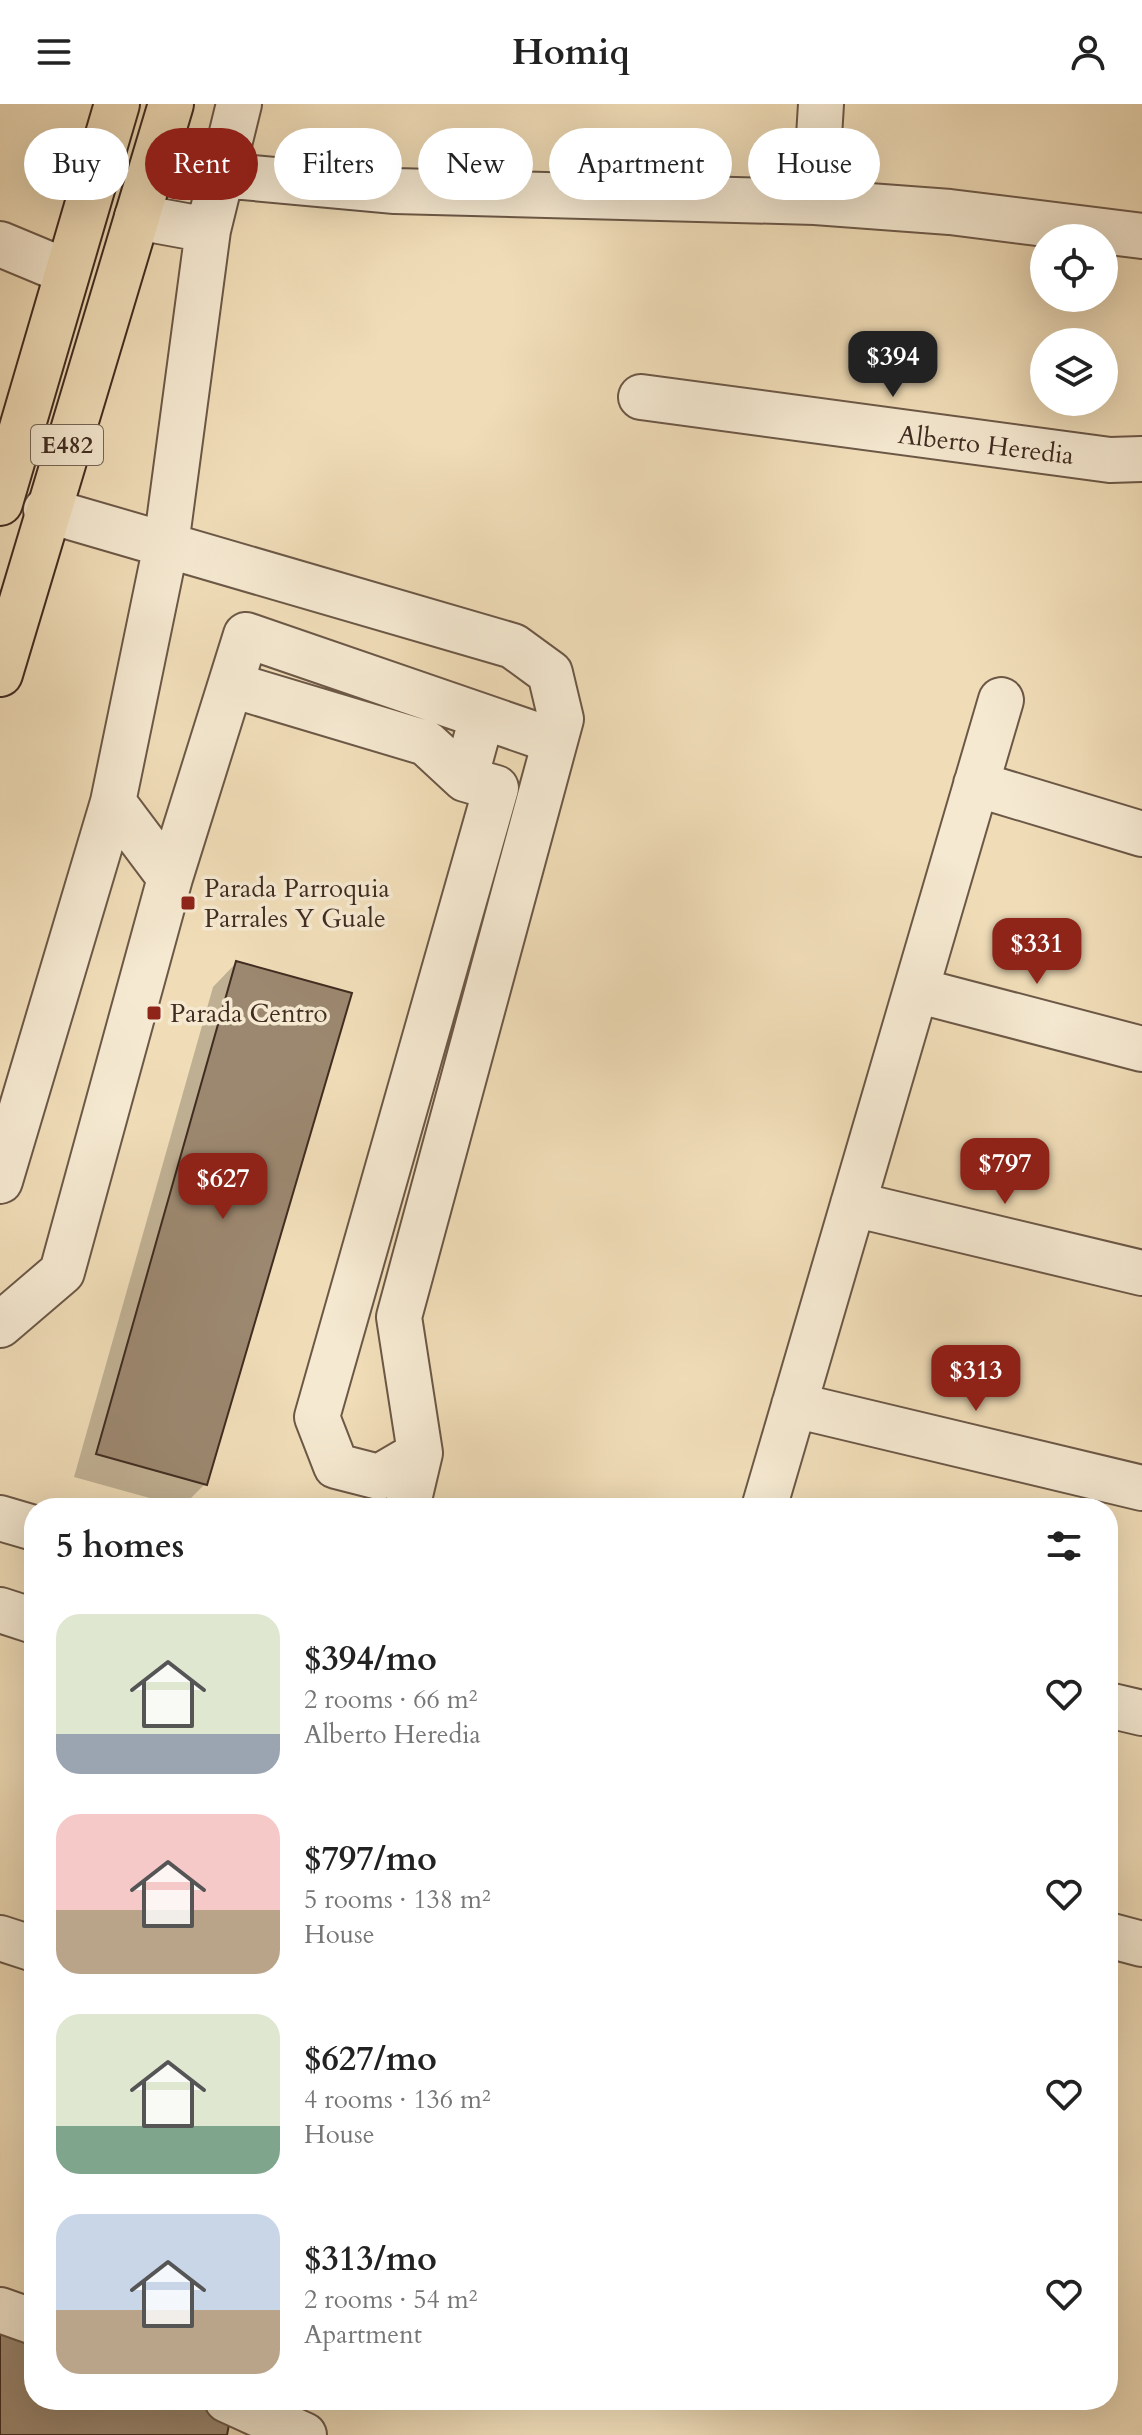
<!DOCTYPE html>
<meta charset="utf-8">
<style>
body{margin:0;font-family:Cardo,serif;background:#f2f2f2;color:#222;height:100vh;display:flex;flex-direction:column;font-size:30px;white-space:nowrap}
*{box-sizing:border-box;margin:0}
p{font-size:26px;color:#767676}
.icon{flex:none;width:44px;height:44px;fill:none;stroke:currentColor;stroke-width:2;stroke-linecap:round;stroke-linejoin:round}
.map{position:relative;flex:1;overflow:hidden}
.side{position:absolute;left:24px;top:1394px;width:1094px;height:912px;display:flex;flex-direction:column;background:#fff;border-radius:32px;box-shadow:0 8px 32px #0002}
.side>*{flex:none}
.hud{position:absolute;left:24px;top:24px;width:1094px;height:72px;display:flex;gap:16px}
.buttons{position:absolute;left:1030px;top:120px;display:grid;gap:16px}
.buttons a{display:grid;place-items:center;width:88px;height:88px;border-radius:50%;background:#fff;box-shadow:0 8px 32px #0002;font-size:40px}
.price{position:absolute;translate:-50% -68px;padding:0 18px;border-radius:16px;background:#8f2418;color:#fff;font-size:26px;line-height:52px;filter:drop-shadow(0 2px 4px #0008)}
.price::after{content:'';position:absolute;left:50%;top:48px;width:24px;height:18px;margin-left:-12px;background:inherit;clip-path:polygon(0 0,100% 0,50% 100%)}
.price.selected{background:#222;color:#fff}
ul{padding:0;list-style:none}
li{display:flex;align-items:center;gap:24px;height:200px;padding:0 32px}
li span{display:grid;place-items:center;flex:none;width:224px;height:160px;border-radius:24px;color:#555}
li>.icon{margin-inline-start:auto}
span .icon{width:96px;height:96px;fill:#fffc;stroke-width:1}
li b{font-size:34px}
h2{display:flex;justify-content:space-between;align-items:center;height:96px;padding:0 32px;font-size:34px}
.pill{padding:0 28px;border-radius:36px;background:#fff;box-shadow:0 8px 32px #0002;font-size:28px;line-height:72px}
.pill.selected{background:#8f2418;color:#fff}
header{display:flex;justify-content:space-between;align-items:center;height:104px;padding:0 32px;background:#fff;font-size:36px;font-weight:800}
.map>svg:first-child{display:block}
.shadow{fill:#0003}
.building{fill:#9c8870;stroke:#402c21;stroke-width:2}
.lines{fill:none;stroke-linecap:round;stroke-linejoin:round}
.minor-casing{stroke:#6c5847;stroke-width:48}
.highway-casing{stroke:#402c21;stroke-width:48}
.minor{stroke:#f5e9d1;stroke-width:44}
.highway{stroke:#f0ddb8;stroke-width:44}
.poi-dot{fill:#8f2418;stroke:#f5e9d1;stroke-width:3}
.labels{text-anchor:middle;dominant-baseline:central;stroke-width:7;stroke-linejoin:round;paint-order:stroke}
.shield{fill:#f5e9d1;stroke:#766556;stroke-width:2}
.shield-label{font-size:24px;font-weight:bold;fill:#402c21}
.street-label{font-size:26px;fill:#402c21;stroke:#f5e9d1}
.poi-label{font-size:26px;fill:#402c21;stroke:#f5e9d1;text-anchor:start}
</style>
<header><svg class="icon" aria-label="menu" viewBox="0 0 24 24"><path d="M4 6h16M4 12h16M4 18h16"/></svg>Homiq<svg class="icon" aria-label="person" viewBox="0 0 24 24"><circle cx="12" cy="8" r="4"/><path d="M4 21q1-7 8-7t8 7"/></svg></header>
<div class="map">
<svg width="1142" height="2331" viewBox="0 0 1142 2331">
<rect width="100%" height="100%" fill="#f0ddb8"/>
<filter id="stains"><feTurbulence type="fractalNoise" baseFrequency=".0025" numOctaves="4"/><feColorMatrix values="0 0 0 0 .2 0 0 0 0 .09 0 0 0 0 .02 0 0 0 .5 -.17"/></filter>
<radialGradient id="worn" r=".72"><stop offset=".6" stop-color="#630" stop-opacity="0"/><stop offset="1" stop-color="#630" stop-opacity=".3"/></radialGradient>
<path class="shadow" d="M236 859 205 1380 182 1403 74 1373 213 883Z"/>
<path class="building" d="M236 857 352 889 207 1381 96 1350Z
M0 2227 34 2239V2296H191L231 2310 227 2331H0Z"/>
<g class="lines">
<defs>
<path id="minor" d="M221 71 395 87 815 98 950 108 1142 132
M815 98 821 0
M137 113 208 126
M0 140 65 167
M641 293 1110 356 1142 355
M46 406 513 542 550 569 561 615 399 1213 420 1349 407 1404
M232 581 426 639 465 675
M976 680 1142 730
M170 774 246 531 554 637
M916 886 1142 945
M0 1077 113 698 166 441 208 126 239 0
M853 1100 1142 1169
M0 1221 62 1168 170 774 113 698
M794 1301 1142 1384
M420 1349 379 1373 336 1362 317 1313 496 684 465 675 482 613
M764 1404 1001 596
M0 1414 34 1424
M0 1506 34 1517
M1108 1601 1142 1609
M1108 1831 1142 1840
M0 1834 34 1845
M0 2206 34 2218
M227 2296 304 2331"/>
<path id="highway" d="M0 399 117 0
M0 570 171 0"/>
</defs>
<use href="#minor" class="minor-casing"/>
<use href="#highway" class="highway-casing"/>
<use href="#minor" class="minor"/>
<use href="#highway" class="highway"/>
</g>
<g class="poi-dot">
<rect x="180" y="791" width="16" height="16" rx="4"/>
<rect x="146" y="901" width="16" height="16" rx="4"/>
</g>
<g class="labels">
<rect class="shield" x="31" y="321" width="72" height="40" rx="6"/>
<g class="shield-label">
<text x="67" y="341">E482</text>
</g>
<g class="street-label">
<text transform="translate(986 341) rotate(7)">Alberto Heredia</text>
</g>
<g class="poi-label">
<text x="204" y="784">Parada Parroquia<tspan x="204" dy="30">Parrales Y Guale</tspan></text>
<text x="170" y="909">Parada Centro</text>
</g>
</g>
<rect width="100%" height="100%" filter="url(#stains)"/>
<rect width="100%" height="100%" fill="url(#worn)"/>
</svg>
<div class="buttons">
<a><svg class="icon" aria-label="locate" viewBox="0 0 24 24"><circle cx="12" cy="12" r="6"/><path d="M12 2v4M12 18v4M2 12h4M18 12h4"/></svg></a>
<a><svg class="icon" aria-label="layers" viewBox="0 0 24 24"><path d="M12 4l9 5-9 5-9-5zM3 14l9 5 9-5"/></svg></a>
</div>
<b class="price selected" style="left:893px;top:295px">$394</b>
<b class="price" style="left:1037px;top:882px">$331</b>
<b class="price" style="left:1005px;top:1102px">$797</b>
<b class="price" style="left:223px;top:1117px">$627</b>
<b class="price" style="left:976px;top:1309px">$313</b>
<div class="hud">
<a class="pill">Buy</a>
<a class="pill selected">Rent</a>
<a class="pill">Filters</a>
<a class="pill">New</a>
<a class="pill">Apartment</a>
<a class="pill">House</a>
</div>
<section class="side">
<h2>5 homes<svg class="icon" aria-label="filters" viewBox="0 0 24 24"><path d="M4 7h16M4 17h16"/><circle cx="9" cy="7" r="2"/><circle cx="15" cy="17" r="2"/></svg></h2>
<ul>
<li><span style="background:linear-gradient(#dfe7d0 75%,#9aa5b1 0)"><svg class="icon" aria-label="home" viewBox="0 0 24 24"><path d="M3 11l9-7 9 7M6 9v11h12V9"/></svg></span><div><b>$394/mo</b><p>2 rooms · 66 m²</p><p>Alberto Heredia</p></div><svg class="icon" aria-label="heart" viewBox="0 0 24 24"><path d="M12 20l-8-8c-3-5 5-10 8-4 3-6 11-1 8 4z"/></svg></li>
<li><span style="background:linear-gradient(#f6c9c9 60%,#b9a48a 0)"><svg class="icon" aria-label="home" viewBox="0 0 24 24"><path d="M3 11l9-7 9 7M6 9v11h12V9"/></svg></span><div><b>$797/mo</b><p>5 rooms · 138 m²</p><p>House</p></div><svg class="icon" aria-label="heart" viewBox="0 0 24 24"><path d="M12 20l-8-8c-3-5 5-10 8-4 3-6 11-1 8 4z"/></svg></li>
<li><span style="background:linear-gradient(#dfe7d0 70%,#7fa58c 0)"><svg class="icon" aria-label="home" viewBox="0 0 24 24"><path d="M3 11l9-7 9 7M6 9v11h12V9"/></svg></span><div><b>$627/mo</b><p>4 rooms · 136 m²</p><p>House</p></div><svg class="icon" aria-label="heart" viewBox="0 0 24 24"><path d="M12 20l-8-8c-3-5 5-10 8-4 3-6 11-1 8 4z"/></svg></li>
<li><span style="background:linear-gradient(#c9d6e8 60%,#b9a48a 0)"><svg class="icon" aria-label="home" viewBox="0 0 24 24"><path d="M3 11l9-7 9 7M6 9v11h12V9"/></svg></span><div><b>$313/mo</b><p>2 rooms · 54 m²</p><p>Apartment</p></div><svg class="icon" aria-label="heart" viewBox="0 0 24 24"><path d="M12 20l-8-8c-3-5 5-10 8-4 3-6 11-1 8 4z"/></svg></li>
</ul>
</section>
</div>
